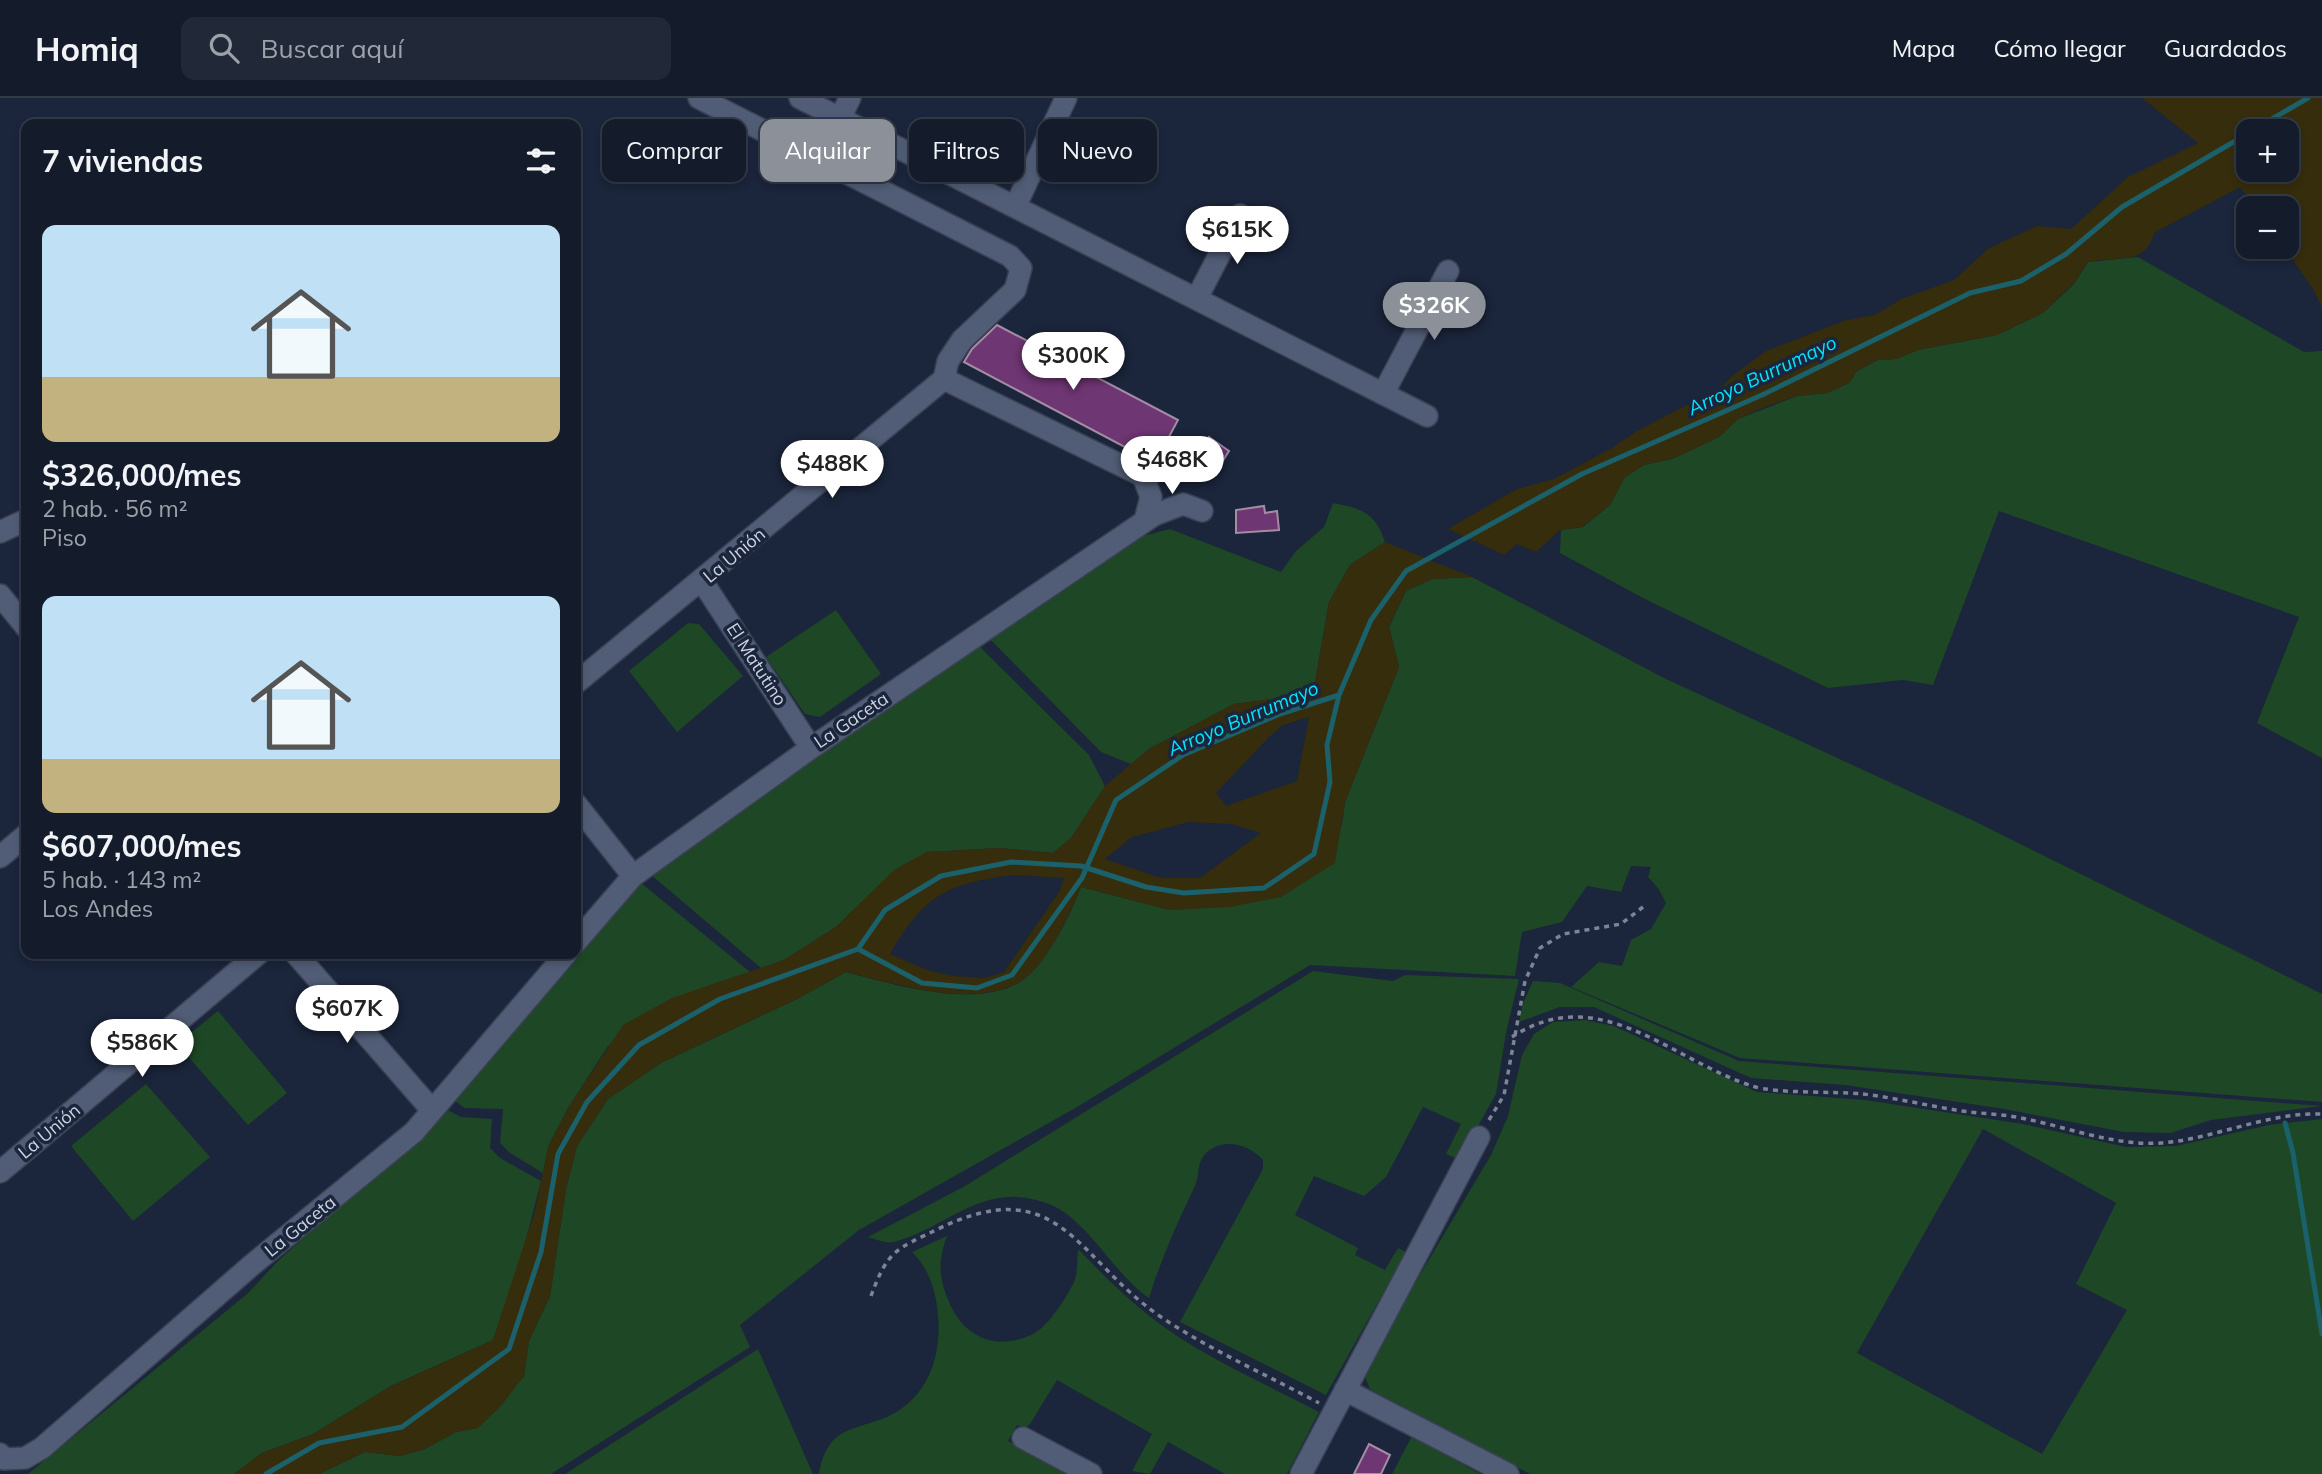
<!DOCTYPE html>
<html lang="es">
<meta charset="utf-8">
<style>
body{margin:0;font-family:Mulish,sans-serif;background:#212938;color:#f1f3f6;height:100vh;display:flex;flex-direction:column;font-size:26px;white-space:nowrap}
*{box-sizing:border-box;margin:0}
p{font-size:23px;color:#9da1a9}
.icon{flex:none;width:38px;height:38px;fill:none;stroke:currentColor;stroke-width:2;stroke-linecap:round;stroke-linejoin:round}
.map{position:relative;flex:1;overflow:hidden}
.side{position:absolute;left:21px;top:21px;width:560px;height:840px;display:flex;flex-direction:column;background:#141c2c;border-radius:14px;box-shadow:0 4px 10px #0003,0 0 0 2px #333a48}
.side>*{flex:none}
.banner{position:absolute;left:602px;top:21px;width:665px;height:63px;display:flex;gap:14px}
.controls{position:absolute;left:2236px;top:21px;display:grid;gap:14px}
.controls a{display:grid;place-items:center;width:63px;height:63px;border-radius:14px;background:#141c2c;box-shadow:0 4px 10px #0003,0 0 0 2px #333a48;font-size:35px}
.price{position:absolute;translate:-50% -60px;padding:0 16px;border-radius:24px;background:#fff;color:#222;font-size:23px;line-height:46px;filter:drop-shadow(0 2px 4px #0008)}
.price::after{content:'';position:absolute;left:50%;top:42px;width:21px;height:16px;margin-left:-10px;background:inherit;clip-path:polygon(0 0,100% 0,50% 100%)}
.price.current{background:#8c9099;color:#fff}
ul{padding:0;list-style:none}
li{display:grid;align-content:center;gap:14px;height:371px;padding:0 21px}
li span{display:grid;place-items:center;height:217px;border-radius:14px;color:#555}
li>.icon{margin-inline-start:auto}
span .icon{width:126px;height:126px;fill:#fffc;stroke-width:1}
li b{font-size:30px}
h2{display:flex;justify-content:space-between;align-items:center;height:84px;padding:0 21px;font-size:30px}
.chip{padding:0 24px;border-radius:14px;background:#141c2c;box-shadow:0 4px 10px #0003,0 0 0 2px #333a48;font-size:24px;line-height:63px}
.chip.current{background:#8c9099;color:#fff}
header{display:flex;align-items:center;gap:42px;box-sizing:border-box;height:98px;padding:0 35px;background:#141c2c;border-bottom:2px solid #333a48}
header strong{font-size:33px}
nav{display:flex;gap:38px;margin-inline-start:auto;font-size:24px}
.search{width:490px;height:63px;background:#212938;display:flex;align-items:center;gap:18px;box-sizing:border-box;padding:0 24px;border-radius:14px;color:#9da1a9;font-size:26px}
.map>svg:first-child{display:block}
.green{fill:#1e4725;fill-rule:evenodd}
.sand{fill:#352d0c;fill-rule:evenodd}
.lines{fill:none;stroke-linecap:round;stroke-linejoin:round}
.stream{stroke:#1b616b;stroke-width:5}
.building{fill:#6e3672;stroke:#a38ca4;stroke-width:2}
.minor-casing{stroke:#394153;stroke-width:24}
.path{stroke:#7c8496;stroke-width:3.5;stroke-dasharray:5 5;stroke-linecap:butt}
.minor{stroke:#515d76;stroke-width:21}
.labels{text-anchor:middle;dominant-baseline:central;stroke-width:7;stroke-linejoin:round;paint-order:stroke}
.street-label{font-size:18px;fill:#ccd3e2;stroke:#1b253b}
.water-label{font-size:19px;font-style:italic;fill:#00e5fd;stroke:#1b253b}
</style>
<header>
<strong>Homiq</strong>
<div class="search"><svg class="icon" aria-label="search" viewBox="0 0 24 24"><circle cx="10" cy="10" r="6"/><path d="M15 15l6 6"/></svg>Buscar aquí</div>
<nav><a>Mapa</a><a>Cómo llegar</a><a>Guardados</a></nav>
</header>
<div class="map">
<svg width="2322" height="1376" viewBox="0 0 2322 1376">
<rect width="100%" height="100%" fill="#1b253b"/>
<path class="green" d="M2138 159 2304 254 2322 253V660L2257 625 2299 519 1999 413 1933 587 1903 582 1828 590 1643 500 1560 455 1561 432 1583 429 1610 407 1625 379 1644 367 1672 361 1719 339 1738 321 1797 298 1827 295 1849 285 1857 273 1878 262 1896 261 1918 252 1997 237 2043 215 2074 186 2088 164Z
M1333 405C1361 410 1376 415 1385 444L1350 467 1329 504 1313 596 1234 606 1149 651 1131 666 1101 654 986 537 1139 439 1170 431 1281 474 1295 454 1324 429Z
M1472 479 1664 580 1974 723 2322 896V1004L1740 960 1571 889 1599 864 1622 868 1631 842 1651 831 1666 805 1658 790 1648 779 1651 769 1631 768 1621 794 1587 788 1562 824 1522 834 1515 878 1310 867 1077 1009 859 1132 740 1227 750 1249 551 1376H319L365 1354 400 1358 425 1351 456 1334 478 1330 524 1278 529 1243 550 1198 566 1091 577 1048 608 1001 661 965 797 901 846 874C895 887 974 911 1020 884 1045 869 1071 816 1081 789L1170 812 1342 727 1345 704 1399 569 1389 529 1406 493 1432 481Z
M836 512 881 576 820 619 805 616 766 559Z
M688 525 699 526 743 578 677 634 629 573Z
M976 545 1089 657 1105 688 1071 740 1053 755 1000 750 927 754 865 801 836 829 784 862 761 870 650 776Z
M641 785 750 874 713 886 608 948 568 1010 548 1049 543 1075 510 1055 500 1045 503 1011 465 1010 453 1002 576 853Z
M1313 873 1393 883 1405 877 1519 881 1506 935 1496 996 1473 1037 1469 1036 1455 1060 1446 1056 1461 1026 1423 1009 1386 1079 1364 1098 1314 1078 1295 1117 1358 1150 1355 1157 1385 1172 1398 1150 1406 1154 1326 1297 1180 1224 1263 1071V1062C1249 1046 1223 1039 1206 1055 1196 1065 1200 1079 1194 1090 1177 1126 1161 1161 1149 1200 1113 1176 1086 1118 1046 1105 983 1082 948 1130 894 1144 886 1146 875 1141 868 1139L965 1088Z
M1533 883 1560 885 1739 963 2322 1008 2211 1022 2171 1035 2124 1034 1998 1010 1845 987 1751 980 1594 909H1560L1519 924 1523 905Z
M218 913 287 995 248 1027 177 946Z
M1585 922 1614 928 1757 994 1865 1002 2023 1026 2126 1049 2176 1048 2269 1027 2322 1021V1376H1530L1370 1291 1365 1279 1373 1256 1491 1057 1508 1018 1522 957 1534 936 1553 924ZM1983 1031 2116 1105 2076 1186 2127 1212 2042 1356 1857 1255Z
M146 986 210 1059 133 1123 71 1048Z
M446 1011 461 1019 492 1021 490 1050 500 1060 541 1083 522 1157 493 1242 391 1288 313 1336 262 1355 234 1376H28L247 1196 277 1164Z
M947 1138C939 1161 938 1176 947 1199 961 1237 992 1254 1031 1237 1047 1230 1064 1203 1072 1188 1078 1179 1077 1162 1078 1151 1106 1180 1134 1208 1167 1231 1214 1264 1268 1287 1319 1314L1287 1376H1225L1168 1344 1150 1376 1132 1373 1152 1336 1057 1282 1030 1326 1025 1330 1017 1327 1008 1343 1069 1376H819C821 1362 826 1348 837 1339 848 1330 869 1326 882 1321 926 1304 942 1261 938 1217 936 1194 929 1170 912 1154Z
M758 1251 813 1376H565Z
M1412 1338 1480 1376H1392Z"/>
<path class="sand" d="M2142 0H2322V210L2313 191 2284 149H2287V110H2256L2240 89 2154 135C2145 168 2117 158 2088 164L2074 185 2043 215 1997 237 1918 252 1896 261 1878 262 1857 273 1849 285 1827 295 1797 298 1767 308 1738 321 1719 339 1672 361 1644 367 1625 379 1610 407 1582 429 1560 432 1536 454 1517 446 1504 457 1448 431 1517 391 1554 381 1612 350 1635 334 1687 307 1707 304 1732 278 1766 253 1846 222 1875 217 1901 201 1954 182 1989 150 2037 128 2071 131 2128 79 2198 45ZM2249 33H2287V72H2249Z
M1385 444 1472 479 1432 481 1406 493 1389 528 1399 569 1345 704 1335 765 1281 799 1230 809 1170 812 1081 789C1070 816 1046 868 1020 884 973 911 896 886 846 874L797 901 661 965 608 1001 577 1048 566 1091 550 1198 529 1243 524 1278 501 1308 478 1330 456 1334 425 1351 400 1358 365 1354 319 1376H234L262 1355 313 1336 391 1288 493 1242 535 1113 548 1049 568 1010 623 927 672 900 784 862 836 829 894 772 927 754 1000 750 1053 755 1071 740 1105 688 1149 651 1234 606 1313 595 1329 504 1350 467ZM1309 619 1297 683 1226 708 1216 695 1270 638 1283 627ZM1189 724 1231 726 1261 735 1200 780H1161L1105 761 1132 739ZM1015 777 1064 780 1059 794 1004 874 985 880 954 878 930 873 890 856C925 796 948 785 1015 777Z"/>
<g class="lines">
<path class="stream" d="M2251 33 2308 0
M858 851 885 812 941 778 1011 764 1081 768 1146 789 1184 795 1264 790 1314 756 1330 684 1327 647 1339 597
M2285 1025 2293 1055 2322 1236
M266 1376 319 1345 402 1329 509 1251 541 1154 558 1056 587 1004 639 947 720 901 858 851 922 885 977 890 1012 877 1082 780 1116 702 1183 657 1280 616 1339 597 1371 522 1406 473 1582 376 1762 297 1970 195 2021 183 2066 156 2122 109 2249 35"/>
</g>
<path class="building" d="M997 227 1178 322 1155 365 964 264 972 251Z
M1209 339 1229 353 1214 377 1193 364Z
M1264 408 1265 415 1277 413 1279 432 1236 435V412Z
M1369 1346 1390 1357 1381 1376H1354Z"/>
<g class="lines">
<defs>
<path id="minor" d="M800 0 1427 318
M840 20 850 0
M1016 107 1066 0
M1197 200 1240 117
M944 281 1143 378 1151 399 1145 422
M1383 296 1448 173
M0 434 26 422
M702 483 811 650
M0 497 26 529
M576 585 944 281 948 263 962 242 1015 192 1021 170 1010 158 699 0
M576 706 633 778
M0 759 26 737
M576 844 633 778 811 650 1154 417 1183 406 1202 413
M296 856 431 1011
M0 1074 258 856
M1345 1292 1508 1376
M1023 1340 1091 1376
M0 1356 4 1361 25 1360 42 1350 253 1166 414 1034 566 856
M1301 1376 1479 1039"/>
</defs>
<use href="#minor" class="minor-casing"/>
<path class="path" d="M1512 939C1599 882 1671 962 1752 988 1776 996 1834 993 1863 996 1896 1000 1929 1008 1962 1013 1983 1016 2005 1016 2026 1021 2070 1030 2115 1048 2161 1045 2215 1041 2267 1014 2322 1016
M1489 1022 1504 997 1525 883 1540 850 1563 836 1621 826 1643 809
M871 1198C888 1152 895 1152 938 1131 1060 1072 1076 1161 1161 1219 1210 1252 1267 1277 1319 1305"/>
<use href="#minor" class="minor"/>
</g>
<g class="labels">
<g class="street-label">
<text transform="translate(734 457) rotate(-40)">La Unión</text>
<text transform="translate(757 566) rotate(57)">El Matutino</text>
<text transform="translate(851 622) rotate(-34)">La Gaceta</text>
<text transform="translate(49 1033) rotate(-40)">La Unión</text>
<text transform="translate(300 1128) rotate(-39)">La Gaceta</text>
</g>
<g class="water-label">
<text transform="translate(1762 277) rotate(-25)">Arroyo Burrumayo</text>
<text transform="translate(1243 620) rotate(-23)">Arroyo Burrumayo</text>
</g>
</g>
</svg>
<div class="controls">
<a>+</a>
<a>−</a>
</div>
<b class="price" style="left:1237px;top:168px">$615K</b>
<b class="price current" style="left:1434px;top:244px">$326K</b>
<b class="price" style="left:1073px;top:294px">$300K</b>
<b class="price" style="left:1172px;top:398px">$468K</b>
<b class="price" style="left:832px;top:402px">$488K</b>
<b class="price" style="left:347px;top:947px">$607K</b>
<b class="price" style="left:142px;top:981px">$586K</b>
<div class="banner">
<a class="chip">Comprar</a>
<a class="chip current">Alquilar</a>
<a class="chip">Filtros</a>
<a class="chip">Nuevo</a>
</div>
<section class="side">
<h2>7 viviendas<svg class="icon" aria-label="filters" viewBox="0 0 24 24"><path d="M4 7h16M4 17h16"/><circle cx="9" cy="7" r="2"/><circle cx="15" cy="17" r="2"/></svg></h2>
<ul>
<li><span style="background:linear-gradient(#bfe0f5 70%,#c2b280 0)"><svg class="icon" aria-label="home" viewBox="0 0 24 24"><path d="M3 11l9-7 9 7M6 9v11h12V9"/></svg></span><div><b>$326,000/mes</b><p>2 hab. · 56 m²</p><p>Piso</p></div></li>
<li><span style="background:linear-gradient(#bfe0f5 75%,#c2b280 0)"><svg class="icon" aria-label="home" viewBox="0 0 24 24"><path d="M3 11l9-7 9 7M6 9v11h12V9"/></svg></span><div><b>$607,000/mes</b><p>5 hab. · 143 m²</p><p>Los Andes</p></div></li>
</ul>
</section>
</div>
